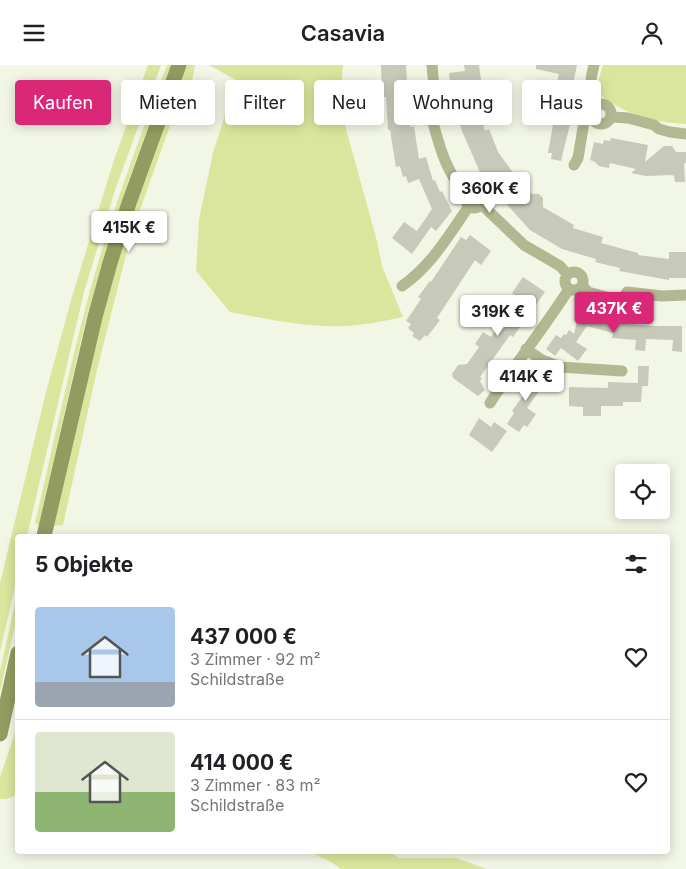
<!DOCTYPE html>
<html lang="de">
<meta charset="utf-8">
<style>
body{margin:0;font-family:Inter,sans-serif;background:#f6f6f6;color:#202124;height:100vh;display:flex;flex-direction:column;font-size:19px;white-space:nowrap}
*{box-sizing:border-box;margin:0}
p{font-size:16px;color:#757577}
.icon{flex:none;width:28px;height:28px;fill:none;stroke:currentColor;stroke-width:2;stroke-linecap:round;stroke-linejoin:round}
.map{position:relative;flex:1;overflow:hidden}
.drawer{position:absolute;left:15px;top:469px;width:655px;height:320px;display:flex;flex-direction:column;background:#fff;border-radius:5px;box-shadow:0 2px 12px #0003}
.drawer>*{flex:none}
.hud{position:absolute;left:15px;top:15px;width:656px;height:45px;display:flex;gap:10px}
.controls{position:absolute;left:615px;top:399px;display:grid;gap:10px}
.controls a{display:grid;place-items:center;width:55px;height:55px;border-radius:5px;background:#fff;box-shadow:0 2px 12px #0003;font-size:25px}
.price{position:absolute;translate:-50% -42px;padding:0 11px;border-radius:5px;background:#fff;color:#222;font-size:16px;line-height:32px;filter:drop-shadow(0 1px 2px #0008)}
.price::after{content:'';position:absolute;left:50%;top:30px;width:15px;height:11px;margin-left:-8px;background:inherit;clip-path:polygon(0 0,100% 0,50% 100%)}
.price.on{background:#db2777;color:#fff}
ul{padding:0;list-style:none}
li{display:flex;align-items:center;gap:15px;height:125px;padding:0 20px}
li+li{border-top:1px solid #e0e0e0}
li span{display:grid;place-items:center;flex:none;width:140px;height:100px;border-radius:5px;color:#555}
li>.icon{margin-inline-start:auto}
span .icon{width:60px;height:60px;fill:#fffc;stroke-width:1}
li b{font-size:21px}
h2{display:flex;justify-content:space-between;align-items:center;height:60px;padding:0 20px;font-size:21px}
.chip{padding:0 18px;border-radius:5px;background:#fff;box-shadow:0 2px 12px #0003;font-size:18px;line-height:45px}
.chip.on{background:#db2777;color:#fff}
header{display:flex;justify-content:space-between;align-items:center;height:65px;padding:0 20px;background:#fff;font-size:22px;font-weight:600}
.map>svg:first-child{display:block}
.green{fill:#dae69d}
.building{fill:#c7cab9}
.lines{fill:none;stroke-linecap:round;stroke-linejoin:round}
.street{stroke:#b1b892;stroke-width:11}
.secondary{stroke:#929b60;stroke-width:15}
</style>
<header><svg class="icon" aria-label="menu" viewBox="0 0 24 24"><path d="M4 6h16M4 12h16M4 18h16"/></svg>Casavia<svg class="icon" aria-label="person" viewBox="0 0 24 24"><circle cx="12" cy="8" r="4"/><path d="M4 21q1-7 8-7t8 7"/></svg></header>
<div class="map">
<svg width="686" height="804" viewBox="0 0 686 804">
<rect width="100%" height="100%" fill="#f2f6e5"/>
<path class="green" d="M148 0H161L116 122 84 227 27 471H18L17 513 0 587V518L46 327 71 235 113 98Z
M167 0H171L128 117 99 210 85 258 39 460 35 458C53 381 69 303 90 226 111 149 139 74 167 0Z
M187 0H195C193 11 193 22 182 27L131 170 97 305 63 460 52 461 115 199Z
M209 0H343L341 27 346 64 377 176 382 201 403 252C384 256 365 260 345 261 307 263 267 254 230 247L196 206 199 154 213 88 236 15Z
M603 0H686V59C658 58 630 51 607 35 604 33 601 31 599 27 596 19 601 8 603 0Z
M17 529V551L0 627V606Z
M17 662V726L14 731 6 734H0V712Z
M308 786H386L400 793H456L487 804H341L331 797Z"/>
<path class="building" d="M381 0H406L410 62 414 61 419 94 426 92 433 116 435 115 440 127 442 126 452 146 436 166 431 162 412 189 392 173 404 157 417 166 432 144 419 114 408 118 406 111 403 112 400 101 396 102 390 65H388L386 32H382Z
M464 0H479L483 29 475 31 485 66 489 64 498 87 522 120 513 128 539 129 543 133V142L574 160 573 163 603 172 601 178 638 188V190L669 194V187H686V213H669V215L619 206 620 203 595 197 596 194 562 184 530 165 482 112 462 66 452 33 449 8 465 6Z
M536 0H577L572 24 578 26 561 96 551 94 552 88H548L553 60H550L559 22 556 21 559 9 536 4Z
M611 73 648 80 645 97 664 81H672L676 87H686V98H684L685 117H675L674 111 672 110 646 111 631 108 636 104 610 98 609 103 599 101 595 97 590 95 594 77 603 79 604 75 610 76Z
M470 170 491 186 481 200 475 195 437 253 440 255 427 272 425 270 420 276 412 271 414 268 408 263 411 259 406 256 421 234 418 232 430 216 431 217 461 172 466 175Z
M523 212 545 227 513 272 510 270 480 312 482 313 480 316 485 325 478 331 453 313 452 309 458 300 467 299 479 282 475 279 483 267 491 272 511 242 517 232 512 228Z
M580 243H586L601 248 598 257 653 261H682V287L672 286 673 275 646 274 645 286 635 285 636 275 612 273 613 268 587 261 576 277 587 284 578 296 561 283 555 291 546 284 556 270 561 273 564 269 566 270 569 265 574 269Z
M638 301H649L648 321H642L641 337H623V341H601V351H583V342L569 341V322L608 323V317L638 318Z
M530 306 546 317 527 343 536 349 527 362 524 360 519 367 507 359 514 348 512 346 525 328 518 323Z
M479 353 491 362 494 357 507 366 492 387 469 370Z"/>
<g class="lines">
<path class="street" d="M432 0 436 45 431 51 432 54C439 80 447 112 468 129
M594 0C590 17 588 24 597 40
M591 49a10 10 0 1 1 20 0a10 10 0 1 1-20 0Z
M612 52 628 53 654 60 659 64 670 67 686 69
M574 100 578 93 584 57 591 51
M466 135a8 8 0 1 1 16 0a8 8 0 1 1-16 0Z
M481 139 524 180 560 201 567 209
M565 216a9 9 0 1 1 18 0a9 9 0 1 1-18 0Z
M582 220 588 227 621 236 627 227 662 231 686 230
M402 221C431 201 449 170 469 141
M526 284 542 295 560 302 622 306
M490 338C515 299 544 263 569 224"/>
<path class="secondary" d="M44 471 95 252 110 198 129 138 179 0
M0 669 18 588"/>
</g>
</svg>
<div class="controls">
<a><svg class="icon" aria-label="locate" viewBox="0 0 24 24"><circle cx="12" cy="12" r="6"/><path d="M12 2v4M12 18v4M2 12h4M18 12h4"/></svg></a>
</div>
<b class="price" style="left:490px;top:149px">360K €</b>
<b class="price" style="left:129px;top:188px">415K €</b>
<b class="price on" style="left:614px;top:269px">437K €</b>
<b class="price" style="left:498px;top:272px">319K €</b>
<b class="price" style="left:526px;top:337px">414K €</b>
<div class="hud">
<a class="chip on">Kaufen</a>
<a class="chip">Mieten</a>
<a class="chip">Filter</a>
<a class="chip">Neu</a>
<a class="chip">Wohnung</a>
<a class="chip">Haus</a>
</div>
<section class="drawer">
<h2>5 Objekte<svg class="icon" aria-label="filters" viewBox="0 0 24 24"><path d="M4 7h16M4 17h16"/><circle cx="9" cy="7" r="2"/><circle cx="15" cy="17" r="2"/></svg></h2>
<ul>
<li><span style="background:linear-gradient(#a9c7e8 75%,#9aa5b1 0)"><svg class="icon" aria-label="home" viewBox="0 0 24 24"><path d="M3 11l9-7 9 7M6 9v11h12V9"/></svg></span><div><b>437 000 €</b><p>3 Zimmer · 92 m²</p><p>Schildstraße</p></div><svg class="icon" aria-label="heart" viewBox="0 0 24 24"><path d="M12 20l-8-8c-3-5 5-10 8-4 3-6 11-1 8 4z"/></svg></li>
<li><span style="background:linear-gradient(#dfe7d0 60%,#8fb573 0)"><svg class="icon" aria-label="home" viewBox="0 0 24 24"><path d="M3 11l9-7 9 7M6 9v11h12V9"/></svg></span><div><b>414 000 €</b><p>3 Zimmer · 83 m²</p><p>Schildstraße</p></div><svg class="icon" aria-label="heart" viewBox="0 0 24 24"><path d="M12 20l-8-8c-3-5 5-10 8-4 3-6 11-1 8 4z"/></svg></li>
</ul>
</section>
</div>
